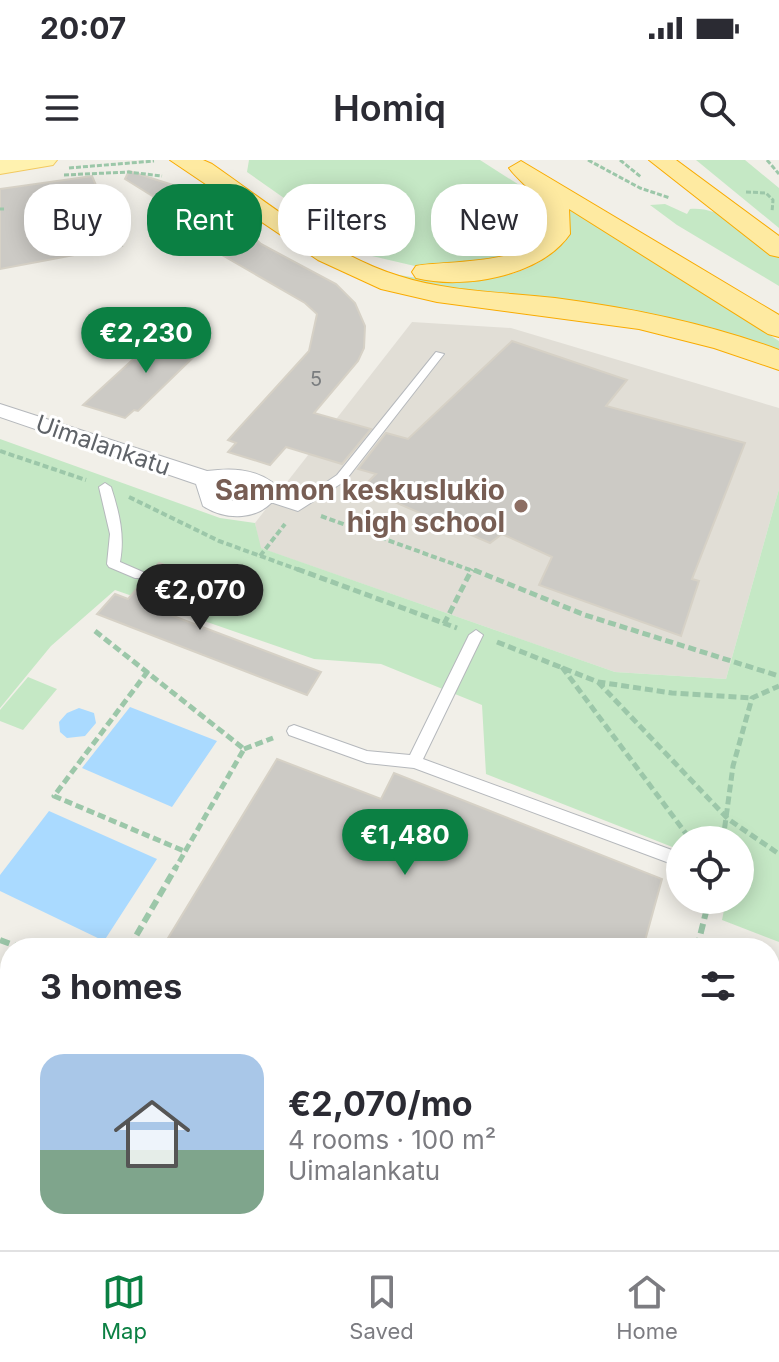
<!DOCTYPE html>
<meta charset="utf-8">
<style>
body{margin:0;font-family:Inter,sans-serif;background:#f7f7f7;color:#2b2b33;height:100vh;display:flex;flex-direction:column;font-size:30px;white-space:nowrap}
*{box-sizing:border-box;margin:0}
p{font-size:26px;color:#7c7c81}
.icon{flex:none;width:44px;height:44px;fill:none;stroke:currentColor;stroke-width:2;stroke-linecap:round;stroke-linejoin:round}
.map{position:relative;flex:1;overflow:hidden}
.sheet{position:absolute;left:0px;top:778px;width:780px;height:312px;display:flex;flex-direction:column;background:#fff;border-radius:32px 32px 0 0;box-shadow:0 4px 20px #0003}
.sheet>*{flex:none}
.guide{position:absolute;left:24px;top:24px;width:732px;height:72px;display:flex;gap:16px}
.tools{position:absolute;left:666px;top:666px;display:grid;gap:16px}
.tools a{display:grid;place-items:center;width:88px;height:88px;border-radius:50%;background:#fff;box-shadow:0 4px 20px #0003;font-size:40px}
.price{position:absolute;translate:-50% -68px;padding:0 18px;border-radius:28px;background:#0b8043;color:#fff;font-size:26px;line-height:52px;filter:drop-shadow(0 2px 4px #0008)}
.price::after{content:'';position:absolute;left:50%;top:48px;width:24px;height:18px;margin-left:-12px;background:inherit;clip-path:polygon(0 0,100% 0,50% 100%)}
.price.selected{background:#222;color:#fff}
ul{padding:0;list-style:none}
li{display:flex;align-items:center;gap:24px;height:200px;padding:0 40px}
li+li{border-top:2px solid #e1e1e2}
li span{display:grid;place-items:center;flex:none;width:224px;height:160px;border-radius:24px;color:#555}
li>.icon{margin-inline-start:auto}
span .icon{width:96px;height:96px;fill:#fffc;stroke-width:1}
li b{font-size:34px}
h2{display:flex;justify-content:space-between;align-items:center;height:96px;padding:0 40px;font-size:34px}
.chip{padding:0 28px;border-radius:32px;background:#fff;box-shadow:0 4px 20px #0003;font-size:28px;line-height:72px}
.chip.selected{background:#0b8043;color:#fff}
.status{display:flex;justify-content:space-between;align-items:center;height:56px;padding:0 40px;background:#fff;direction:ltr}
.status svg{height:22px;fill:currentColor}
header{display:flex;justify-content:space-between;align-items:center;height:104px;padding:0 40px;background:#fff;font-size:36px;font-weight:600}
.tab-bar{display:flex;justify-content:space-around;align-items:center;height:112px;border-top:2px solid #e1e1e2;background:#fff;font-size:22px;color:#7c7c81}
.tab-bar a{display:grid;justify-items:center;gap:4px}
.tab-bar .selected{color:#0b8043}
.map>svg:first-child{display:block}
.education{fill:#e1ded6}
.green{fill:#c5e8c5}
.water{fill:#aadaff}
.building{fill:#cccac5;stroke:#d6d1c6;stroke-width:2}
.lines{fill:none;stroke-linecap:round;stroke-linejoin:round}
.service-casing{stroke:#b5b8bc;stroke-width:2}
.minor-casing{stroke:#b5b8bc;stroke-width:2}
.primary-casing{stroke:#f2c960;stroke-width:2}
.trunk-casing{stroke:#f9ab00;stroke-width:2}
.path-far3{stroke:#9cc7a9;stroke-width:3;stroke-dasharray:5 2;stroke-linecap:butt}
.path-far2{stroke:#9cc7a9;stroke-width:4;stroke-dasharray:6 3;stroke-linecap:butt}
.path-far1{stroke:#9cc7a9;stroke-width:5;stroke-dasharray:8 4;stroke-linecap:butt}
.path{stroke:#9cc7a9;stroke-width:6;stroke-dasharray:10 5;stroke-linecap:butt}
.service{fill:#fff;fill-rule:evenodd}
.minor{fill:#fff;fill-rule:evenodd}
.primary{fill:#fff2af;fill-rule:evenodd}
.trunk{fill:#feeaa1;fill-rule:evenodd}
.education-dot{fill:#8d6e63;stroke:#fff;stroke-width:3}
.labels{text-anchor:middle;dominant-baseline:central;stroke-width:6;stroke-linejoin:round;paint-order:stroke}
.far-number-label{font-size:20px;fill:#7a7d7f}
.far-street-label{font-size:24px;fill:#5f6368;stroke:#fff}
.education-label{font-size:28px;font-weight:bold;fill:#785e54;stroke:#fff;text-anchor:end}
</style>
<div class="status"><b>20:07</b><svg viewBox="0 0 49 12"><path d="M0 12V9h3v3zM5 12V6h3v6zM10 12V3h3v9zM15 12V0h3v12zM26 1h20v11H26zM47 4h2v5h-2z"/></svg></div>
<header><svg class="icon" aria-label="menu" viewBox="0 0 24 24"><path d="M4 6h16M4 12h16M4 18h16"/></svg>Homiq<svg class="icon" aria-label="search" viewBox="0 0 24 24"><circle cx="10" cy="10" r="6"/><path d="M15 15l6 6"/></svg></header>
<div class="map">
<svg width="779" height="1090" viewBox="0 0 779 1090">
<rect width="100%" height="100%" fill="#f1efe8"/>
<path class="education" d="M412 162 511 168 779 248V329L726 519 615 512 260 388 255 363Z"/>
<path class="green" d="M249 0H480L538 37 546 51 547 63 541 78 500 102 419 107 372 96 351 85 247 12Z
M696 0H745L779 28V68Z
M563 44 779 181V194L453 133 382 111C440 126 533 131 570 73Z
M665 44 687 54 690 49C725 46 753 78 779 97V126L677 65 650 45Z
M0 279 220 358 255 363 261 388 615 512 726 519 779 329V782L722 760 726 740H740V680H680V690L486 614 482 545 381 504 314 499 115 430 51 486 0 548Z
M28 517 57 529 23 570 0 561V550Z"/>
<path class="water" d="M130 547 217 581 172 647 82 608Z
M79 548 94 553 96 563 85 576 67 578 60 572 59 562 67 553Z
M49 651 157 699 104 781 0 731V715Z
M0 823 10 828V1009L0 1003Z"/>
<path class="building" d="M129 11 201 34 222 47 261 84 336 124 355 143 365 166 364 188 358 201 314 253 371 269 342 304 286 287 270 305 228 292 236 283 228 280 309 191 317 154 305 143 222 95 178 52 125 19Z
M92 16 122 86 0 109V29Z
M164 171 208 183 138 251 134 250 125 258 83 245Z
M512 181 627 220 606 246 745 283 692 419 699 421 681 476 539 425 552 397 502 374 490 383 362 328 376 314 358 309 386 273 408 279Z
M159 403 190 414 160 451 321 512 307 535 97 454 115 434 128 439Z
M277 599 381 639 394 613 662 719 643 788H162Z"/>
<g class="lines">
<defs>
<path id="service" d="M436 192 444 194 345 321 298 351 261 339V333L265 332 297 342 337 315Z
M105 323 111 327C119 352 125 375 120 402L143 412 145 415 143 418H135L109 407 107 404 110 374 99 327Z
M476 470 483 475 423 599 680 693V707L414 608 367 603 289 575 287 571 289 567 294 565 367 591 410 595 469 475Z"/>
<path id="minor" d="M0 244 207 311C230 308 252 308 272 322L277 336C260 361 226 361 203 346L196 324 0 257ZM219 325H243L253 333C242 341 233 344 222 336Z
M659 1080H699L698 1090H656Z"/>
<path id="primary" d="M0 0H57L53 5 0 14Z"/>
<path id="trunk" d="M170 0H203L212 4C271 45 329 94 399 116 449 132 503 132 555 138 631 148 707 163 779 190V210L714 188 639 169 437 142 381 129 318 100Z
M649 0H676L779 76V97L770 95Z
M521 1 779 155V177L768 174 569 49 570 74C541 116 464 130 416 118L412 112 416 106C443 100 564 107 544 52 538 33 520 23 509 8Z"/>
</defs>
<use href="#service" class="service-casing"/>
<use href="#minor" class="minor-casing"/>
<use href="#primary" class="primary-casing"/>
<use href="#trunk" class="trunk-casing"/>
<path class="path-far3" d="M588 0 640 28 670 38
M620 0 641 17
M767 0 779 14
M69 8 154 1
M64 15 128 12 162 16
M746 32 766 33 773 40 772 52
M0 49H4"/>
<path class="path-far2" d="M0 291 86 320
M129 337 219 381 302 411
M321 356 473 411
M260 396 285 364
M474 410 477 411"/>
<path class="path-far1" d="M297 409 457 468
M474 410 585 455 779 516
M444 464 472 409
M95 471 244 589 175 709
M497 482 598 522 672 533 752 538
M562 507 690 679
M148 511 54 636 184 691
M598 522 728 659 779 694
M244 589 273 578
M723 680 733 606 752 538 779 526"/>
<path class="path" d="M0 780 21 788
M129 788 176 707
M697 788 709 740
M0 1029 10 1035
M86 1080 103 1090
M124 1090 129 1080
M626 1090 628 1080"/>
<use href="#service" class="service"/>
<use href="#minor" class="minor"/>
<use href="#primary" class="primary"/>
<use href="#trunk" class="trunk"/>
</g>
<circle class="education-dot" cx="521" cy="346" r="8"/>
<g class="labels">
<g class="far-number-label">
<text x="316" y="219">5</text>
</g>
<g class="far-street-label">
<text transform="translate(103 285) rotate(19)">Uimalankatu</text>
</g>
<g class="education-label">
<text x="505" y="330">Sammon keskuslukio<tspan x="505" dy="32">high school</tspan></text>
</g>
</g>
</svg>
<div class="tools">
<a><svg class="icon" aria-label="locate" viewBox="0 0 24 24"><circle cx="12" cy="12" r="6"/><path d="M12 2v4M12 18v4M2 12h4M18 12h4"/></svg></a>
</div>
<b class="price" style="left:146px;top:215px">€2,230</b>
<b class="price selected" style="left:200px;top:472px">€2,070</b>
<b class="price" style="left:405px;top:717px">€1,480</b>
<div class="guide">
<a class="chip">Buy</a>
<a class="chip selected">Rent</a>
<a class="chip">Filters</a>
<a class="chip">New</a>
</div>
<section class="sheet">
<h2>3 homes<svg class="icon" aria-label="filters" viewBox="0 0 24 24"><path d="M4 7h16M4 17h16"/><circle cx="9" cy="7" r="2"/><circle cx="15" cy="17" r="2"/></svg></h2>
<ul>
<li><span style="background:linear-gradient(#a9c7e8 60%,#7fa58c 0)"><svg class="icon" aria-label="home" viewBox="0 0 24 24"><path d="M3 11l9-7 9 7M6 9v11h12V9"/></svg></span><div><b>€2,070/mo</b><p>4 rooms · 100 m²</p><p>Uimalankatu</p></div></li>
</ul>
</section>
</div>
<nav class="tab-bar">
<a class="selected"><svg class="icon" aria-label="map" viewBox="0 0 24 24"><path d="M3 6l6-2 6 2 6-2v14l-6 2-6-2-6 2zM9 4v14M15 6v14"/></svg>Map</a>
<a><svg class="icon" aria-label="saved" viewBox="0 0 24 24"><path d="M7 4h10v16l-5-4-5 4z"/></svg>Saved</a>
<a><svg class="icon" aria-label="home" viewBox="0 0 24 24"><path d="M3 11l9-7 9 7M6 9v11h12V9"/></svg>Home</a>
</nav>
